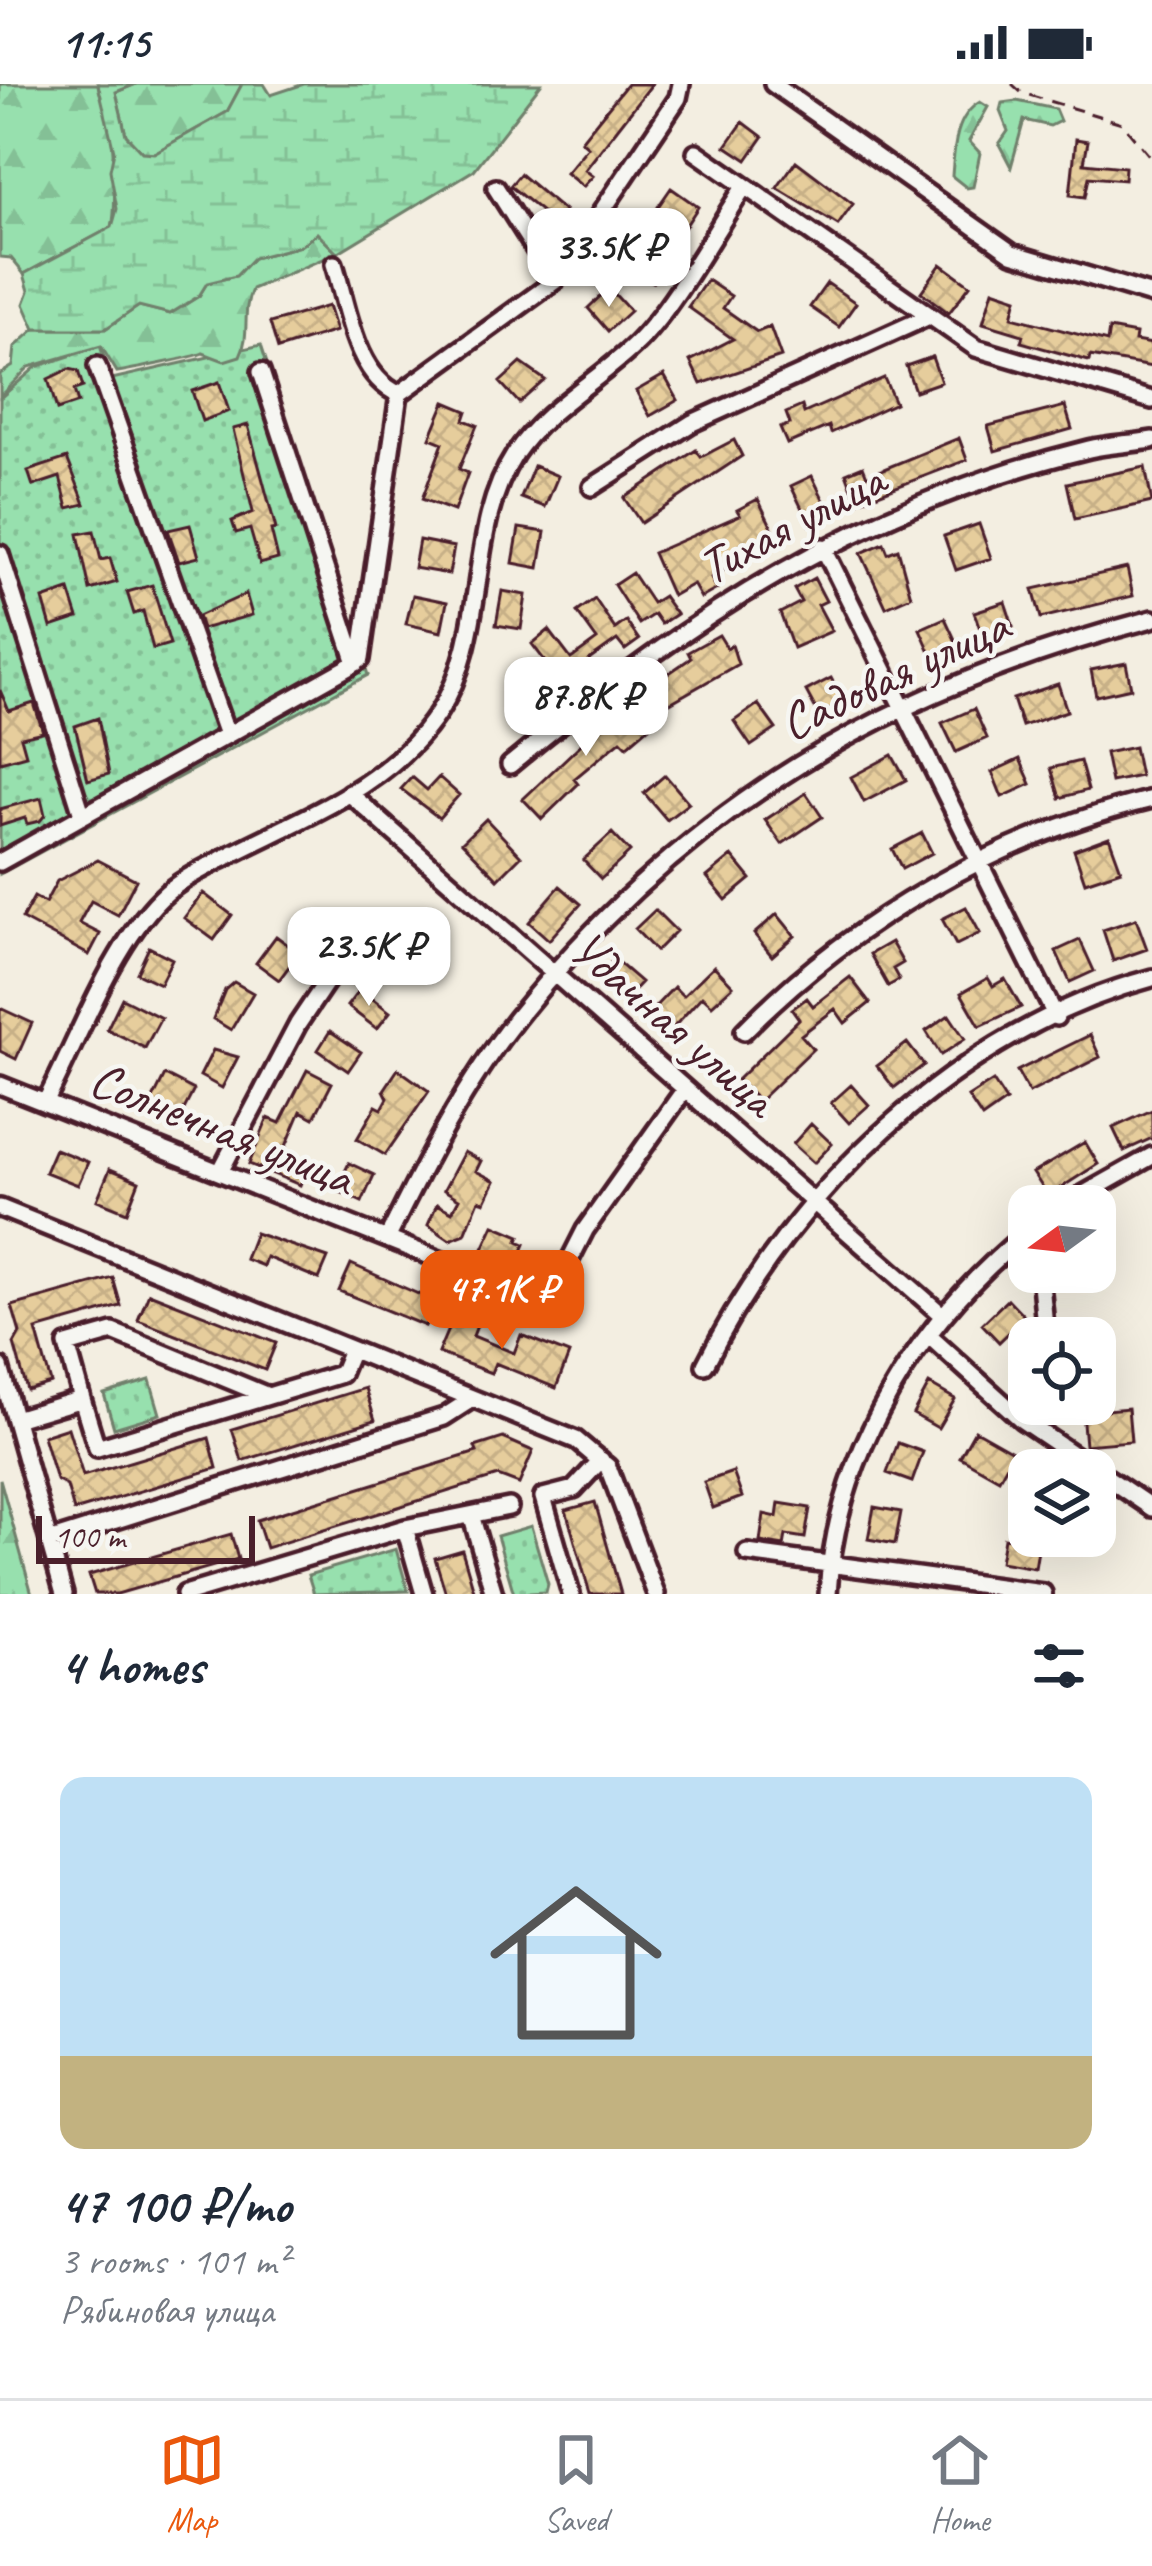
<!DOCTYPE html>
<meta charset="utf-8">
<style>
body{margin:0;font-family:Caveat,sans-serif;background:#f6f6f7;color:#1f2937;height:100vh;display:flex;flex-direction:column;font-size:45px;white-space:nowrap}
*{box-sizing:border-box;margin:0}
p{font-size:39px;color:#747a83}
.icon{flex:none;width:66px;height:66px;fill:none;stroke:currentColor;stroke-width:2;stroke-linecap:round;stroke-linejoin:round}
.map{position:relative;height:1510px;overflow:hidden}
.side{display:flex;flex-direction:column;background:#fff;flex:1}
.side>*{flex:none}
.needle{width:78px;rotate:255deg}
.controls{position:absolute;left:1008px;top:1101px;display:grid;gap:24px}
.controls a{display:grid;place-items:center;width:108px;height:108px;border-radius:24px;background:#fff;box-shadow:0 12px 48px #0002;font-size:60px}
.scale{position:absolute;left:36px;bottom:30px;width:219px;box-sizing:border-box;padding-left:12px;border:6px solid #4a1f2b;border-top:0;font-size:33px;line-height:42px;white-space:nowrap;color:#4a1f2b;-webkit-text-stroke:9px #f6f6f2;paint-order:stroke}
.price{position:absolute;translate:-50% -102px;padding:0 27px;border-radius:24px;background:#fff;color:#222;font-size:39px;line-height:78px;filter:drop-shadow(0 3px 6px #0008)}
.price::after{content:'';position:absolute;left:50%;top:72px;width:36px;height:27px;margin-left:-18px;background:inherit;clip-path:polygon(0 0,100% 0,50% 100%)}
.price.selected{background:#ea580c;color:#fff}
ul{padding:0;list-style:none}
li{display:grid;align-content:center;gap:24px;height:636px;padding:0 60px}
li+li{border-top:3px solid #e0e1e3}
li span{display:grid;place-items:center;height:372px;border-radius:24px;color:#555}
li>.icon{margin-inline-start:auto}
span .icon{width:216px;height:216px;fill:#fffc;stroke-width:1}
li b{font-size:51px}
h2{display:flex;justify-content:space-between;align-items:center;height:144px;padding:0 60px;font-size:51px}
.status{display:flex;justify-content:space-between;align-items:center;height:84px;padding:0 60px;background:#fff;direction:ltr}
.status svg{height:33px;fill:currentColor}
.dock{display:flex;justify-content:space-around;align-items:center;height:168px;border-top:3px solid #e0e1e3;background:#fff;font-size:33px;color:#747a83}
.dock a{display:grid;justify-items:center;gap:6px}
.dock .selected{color:#ea580c}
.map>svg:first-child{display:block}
.green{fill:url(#green-dots);stroke:#70806c;stroke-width:3}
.forest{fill:url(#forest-firs);stroke:#70806c;stroke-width:3}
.wetland{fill:url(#wetland-marsh);stroke:#70806c;stroke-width:3}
.building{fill:url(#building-cross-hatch);stroke:#4a1f2b;stroke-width:3}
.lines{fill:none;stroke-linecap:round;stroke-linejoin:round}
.minor-casing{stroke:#4a1f2b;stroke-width:24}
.path{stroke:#4a1f2b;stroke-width:3;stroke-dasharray:12 9;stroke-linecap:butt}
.minor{stroke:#f6f6f2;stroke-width:15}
.labels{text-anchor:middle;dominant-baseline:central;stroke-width:9;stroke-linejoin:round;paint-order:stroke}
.street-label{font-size:51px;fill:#4a1f2b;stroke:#f6f6f2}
</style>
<div class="status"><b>11:15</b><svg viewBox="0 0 49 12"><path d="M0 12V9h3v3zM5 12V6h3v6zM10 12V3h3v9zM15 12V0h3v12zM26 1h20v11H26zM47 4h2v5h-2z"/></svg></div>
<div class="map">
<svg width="1152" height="1510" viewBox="0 0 1152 1510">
<defs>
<pattern id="green-dots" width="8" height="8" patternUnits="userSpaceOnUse" patternTransform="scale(3)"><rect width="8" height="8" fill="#97e0ae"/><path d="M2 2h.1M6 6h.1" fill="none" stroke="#84c096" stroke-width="1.8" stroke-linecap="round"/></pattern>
<pattern id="forest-firs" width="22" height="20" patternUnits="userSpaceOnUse" patternTransform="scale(3)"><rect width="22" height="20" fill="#97e0ae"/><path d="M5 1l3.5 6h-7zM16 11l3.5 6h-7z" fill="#84c096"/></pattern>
<pattern id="wetland-marsh" width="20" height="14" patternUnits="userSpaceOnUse" patternTransform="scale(3)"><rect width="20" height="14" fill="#97e0ae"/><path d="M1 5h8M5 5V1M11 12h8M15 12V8" fill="none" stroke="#84c096"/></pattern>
<pattern id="building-cross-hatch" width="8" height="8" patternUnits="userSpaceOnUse" patternTransform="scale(3)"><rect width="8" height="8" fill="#e6cd9c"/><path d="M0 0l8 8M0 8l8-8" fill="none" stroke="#c7b087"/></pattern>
</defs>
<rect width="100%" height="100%" fill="#f3eee1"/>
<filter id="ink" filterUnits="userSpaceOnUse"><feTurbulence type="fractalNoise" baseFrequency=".00833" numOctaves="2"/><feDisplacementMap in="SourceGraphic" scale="24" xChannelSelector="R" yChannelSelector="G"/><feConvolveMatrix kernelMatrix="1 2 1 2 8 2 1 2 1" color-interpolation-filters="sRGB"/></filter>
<g filter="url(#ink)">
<path class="green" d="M261 261 368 591 0 790V314L36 283 100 262 112 295Z
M150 1296 160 1330 114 1344 104 1310Z
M531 1442 548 1500 546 1508 514 1510 497 1452Z
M396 1465 408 1507 314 1510 308 1491Z"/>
<path class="forest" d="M0 0H98C99 11 104 17 107 28 114 48 117 124 112 143L24 190 11 174 0 173Z
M136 0H242L227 28 154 69 142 68 126 51 116 8Z
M1017 17 1055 25 1060 37 1050 42 1024 36 1011 83 999 60 1008 47 1000 27 1002 19Z
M980 18 988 23 969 57 980 69 973 103 967 104 952 92C954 65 955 32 980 18Z
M317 149 337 169 252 205C241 229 251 249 240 272L224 277 203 269C195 273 130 286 117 288L101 262 29 283 0 312V290L13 282 15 263 35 245H105L139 222 170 230 199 212 207 199 236 192 253 174 300 162Z
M0 1395 32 1510H0Z"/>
<path class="wetland" d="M98 0H136L116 8 126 51 142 68 154 69 227 28 242 0H264L271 11 304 0H541L474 86 337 169 317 149 300 162 253 174 236 192 207 199 199 212 170 230 139 222 105 245H35L24 220 29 207 24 190 112 143 117 125 110 86 114 67Z"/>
<path class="building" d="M627 0H652L585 86 593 92 583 103 566 89 588 63 581 57Z
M743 38 763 53 747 76 726 62Z
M1076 55 1088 57 1084 79 1125 83 1124 96 1089 93 1085 113 1070 111Z
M796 77 853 120 838 141 777 104Z
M520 90 564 127 554 138 510 102Z
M671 104 698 123 681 149 653 130Z
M644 161 667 176 653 198 630 183Z
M941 180 970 201 949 229 921 208Z
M707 196 731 212 723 224 757 248 770 243 781 273 701 300 690 277 733 255 688 223Z
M827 199 856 219 839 243 810 223Z
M609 204 630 227 608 247 588 224Z
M993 206 1017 214 1012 233 1107 258 1109 245 1136 250 1135 257 1152 260V283L1090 272 1089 277 1021 258 1023 251 983 239Z
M328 222 336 247 278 265 270 239Z
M932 273 941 298 915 307 906 282Z
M521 279 545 296 519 319 500 298Z
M69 285 78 287 83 303 74 306 78 319 57 326 48 295Z
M664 291 678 316 650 332 636 307Z
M884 294 895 319 831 349 829 342 787 360 780 344 790 340 786 329 802 322 804 329Z
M219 298 229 327 202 337 192 307Z
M445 318 467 327 464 336 477 341 459 385 468 389 454 427 422 415 443 359 430 354Z
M1065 322 1072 345 995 367 988 342Z
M248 341 276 445 271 446 278 475 260 480 250 445 236 449 232 437 253 428 233 345Z
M959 354 967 376 857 418 846 389 863 382 867 392Z
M734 356 742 372 641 439 624 414 696 366 701 373Z
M67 374 85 420 68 424 60 393 33 402 28 387Z
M534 382 558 392 545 423 521 414Z
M1145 383 1152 418 1075 435 1067 399Z
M812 392 831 431 810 441 791 402Z
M758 415 777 454 711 494 717 505 701 514 693 500 672 512 653 469 740 431 737 426Z
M979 440 991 474 956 486 944 452Z
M190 441 199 473 179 478 168 446Z
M519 444 545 448 539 484 513 479Z
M94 447 101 476 110 474 117 498 90 506 78 450Z
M419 456 454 463 449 490 414 484Z
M884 459 888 469 898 465 911 512 886 523 861 469Z
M1127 484 1133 512 1041 534 1033 505Z
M632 489 652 519 663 512 676 530 661 540 654 530 639 540 614 501Z
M814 494 826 517 818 521 832 547 793 564 780 529 801 518 794 505Z
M152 501 170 560 153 565 143 527 134 530 127 508Z
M69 506 78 534 51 543 43 515Z
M502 507 526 511 521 545 496 541Z
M246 510 252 531 202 545 198 532Z
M413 511 447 518 441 548 406 540Z
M595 515 615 545 626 537 639 556 625 566 617 556 589 576 596 585 582 596 574 586 560 597 532 560 549 546 571 575 597 556 577 528Z
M1005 518 1013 542 983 553 974 528Z
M945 534 958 562 933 574 920 545Z
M719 551 727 564 732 561 738 580 670 619 656 598 691 574 688 568Z
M1126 579 1131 604 1096 612 1091 586Z
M526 589 539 604 549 595 564 611 551 623 542 614 530 626 510 604Z
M831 594 844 618 819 631 806 607Z
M1058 600 1067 627 1022 642 1013 615Z
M0 606 9 627 34 619 43 648 21 653 26 671 0 678Z
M627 617 649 643 627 662 621 656 574 695 578 700 542 735 523 715Z
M758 620 776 645 751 662 734 637Z
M974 625 987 654 956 668 942 639Z
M98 634 109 690 88 696 75 642Z
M1134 663 1140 692 1111 698 1105 669Z
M892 671 906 696 864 718 851 693Z
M1020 675 1031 700 1002 713 992 688Z
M1080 677 1088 706 1060 714 1051 684Z
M665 691 689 719 667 736 644 709Z
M412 693 427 706 439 693 459 711 439 734 401 705Z
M806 709 822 733 782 760 765 736Z
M41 714 45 731 40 737 27 740 25 734 0 742V725Z
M486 735 521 772 498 795 462 758Z
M612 749 630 768 601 795 583 776Z
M922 749 932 769 902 785 892 765Z
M1109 753 1121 786 1085 798 1074 766Z
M732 772 751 795 726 816 707 793Z
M98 776 136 796 118 831 91 817 79 839 100 850 89 871 22 835 34 813 45 819 57 797Z
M560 802 581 820 549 856 529 838Z
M203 809 232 831 214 856 184 834Z
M966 823 980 849 956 861 942 835Z
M655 826 676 847 656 867 635 845Z
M777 830 795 852 772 872 754 850Z
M1136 835 1147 865 1113 877 1103 846Z
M276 852 299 869 279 896 256 879Z
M1080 856 1094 887 1070 898 1056 867Z
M891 858 903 879 893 885 899 896 888 902 870 870Z
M149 863 172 875 160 900 137 889Z
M614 875 641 898 627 913 601 890Z
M714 882 733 902 712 921 702 912 671 946 651 927 674 903 683 912Z
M850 893 870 919 845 939 835 925 801 951 813 965 759 1017 737 996 799 935 792 925 807 914 813 922Z
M988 894 993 902 1005 895 1021 923 980 942 961 909Z
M234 898 253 909 231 946 213 935 225 906Z
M360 905 390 928 377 945 347 922Z
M122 914 161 934 145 964 107 945Z
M0 924 32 939 16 975 0 967Z
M949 931 965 955 941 971 926 947Z
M330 947 361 968 348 987 318 966Z
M1090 951 1100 973 1029 1009 1017 987Z
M907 959 924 981 894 1004 877 982Z
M213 966 238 973 222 1004 200 992Z
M398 985 429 1007 385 1071 357 1055 376 1022 382 1025 388 1014 384 1006Z
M307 986 332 999 314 1034 301 1027 284 1067 309 1078 300 1101 249 1080 268 1034 280 1039Z
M165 991 194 1006 175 1043 146 1029Z
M993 997 1006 1017 982 1034 968 1013Z
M851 1001 869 1021 849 1039 831 1019Z
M1152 1026V1054L1124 1067 1113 1044Z
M811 1040 832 1060 814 1079 793 1060Z
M1085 1058 1098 1080 1048 1112 1033 1089Z
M55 1065 88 1078 78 1101 45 1088Z
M464 1068 481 1077 476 1087 495 1097 485 1118 479 1116 465 1150 450 1156 428 1141 437 1120 452 1128 459 1115 444 1106Z
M349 1079 374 1091 362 1118 336 1106Z
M110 1085 139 1097 127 1128 97 1116Z
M494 1141 520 1152 518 1157 525 1160 516 1182 482 1167Z
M255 1149 328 1174 319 1195 266 1173 263 1182 245 1175Z
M351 1180 436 1218 425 1242 339 1207Z
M113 1194 121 1222 36 1246 51 1299 27 1306 14 1260 20 1249 12 1222Z
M149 1209 276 1259 265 1286 138 1236Z
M1008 1215 1025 1233 999 1258 982 1240Z
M457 1224 480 1234 473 1252 514 1269 521 1251 569 1270 556 1304 495 1279 491 1289 438 1269Z
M929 1300 955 1315 938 1344 913 1330Z
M365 1304 375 1336 242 1377 232 1345Z
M1128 1324 1131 1357 1085 1361 1082 1328Z
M68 1344 83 1392 209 1354 217 1384 74 1427 67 1402 56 1396 43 1352Z
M975 1346 1014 1368 999 1395 960 1373Z
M503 1354 533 1367 519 1400 498 1392 266 1464 257 1436 477 1368 475 1363Z
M898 1359 923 1368 912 1398 887 1389Z
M733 1388 742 1413 713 1424 704 1398Z
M595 1418 621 1510H590L566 1426Z
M779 1419 810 1424 805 1454 786 1451 784 1462 760 1458 764 1430 777 1433Z
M874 1423 901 1428 895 1460 868 1455Z
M231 1450 238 1475 117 1510H95L89 1491Z
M1004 1454 1039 1460 1035 1484 1000 1478Z
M462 1466 475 1510H446L435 1474Z"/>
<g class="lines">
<defs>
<path id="minor" d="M773 0 1012 169 1152 211
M696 68 976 264 1152 316
M496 104 555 197
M334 180C347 221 355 292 399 310
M97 282 226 648
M592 403 692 339 925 234
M823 463 1056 933
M0 470 82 730
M356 579 361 575 399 310 555 197 678 14 681 0
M510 681C687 534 862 420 1089 365 1109 360 1131 360 1152 356
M349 709 942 1231
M0 778 356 579 261 288
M744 947C854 835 999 752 1152 715
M0 1001 548 1219 585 1146 685 1005
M45 1019C77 958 112 862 161 814 180 795 207 783 230 771 304 733 391 701 438 629 490 551 465 447 515 370 545 325 598 297 636 260 673 224 714 148 744 103
M220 1088 298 940 341 876
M1063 1122 1152 1072
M0 1124 576 1356 608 1383 656 1510
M387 1155C424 1080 464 1001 516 935 686 721 892 603 1152 535
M1040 1188 1046 1254
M928 1251 1022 1336 1152 1424
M705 1281C792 1107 960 945 1152 894
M0 1283 64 1510
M82 1315 67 1261 113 1248 268 1312
M15 1335 82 1315 97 1364 341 1290 351 1266
M472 1434 494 1510
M49 1457 444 1333 472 1315
M747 1469 1043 1509
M185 1510 405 1444
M424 1510 405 1444 509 1423
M571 1510 543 1413 574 1405 601 1376
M828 1510C836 1367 920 1235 1029 1147"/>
</defs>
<use href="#minor" class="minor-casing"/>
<path class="path" d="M1012 0 1022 9 1122 39 1152 75"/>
<use href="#minor" class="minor"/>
</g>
</g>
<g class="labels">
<g class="street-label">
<text transform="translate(791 439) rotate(-28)">Тихая улица</text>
<text transform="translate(894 590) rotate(-25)">Садовая улица</text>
<text transform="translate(673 939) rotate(41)">Удачная улица</text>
<text transform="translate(222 1044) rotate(22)">Солнечная улица</text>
</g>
</g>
</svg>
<div class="controls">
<a><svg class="needle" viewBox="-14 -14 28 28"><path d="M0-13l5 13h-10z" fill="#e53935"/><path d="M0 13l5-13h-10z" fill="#747a83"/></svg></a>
<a><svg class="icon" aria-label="locate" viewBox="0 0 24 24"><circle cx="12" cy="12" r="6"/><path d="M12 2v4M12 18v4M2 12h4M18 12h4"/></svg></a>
<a><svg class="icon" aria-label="layers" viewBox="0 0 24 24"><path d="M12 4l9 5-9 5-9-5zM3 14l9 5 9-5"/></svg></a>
</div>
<div class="scale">100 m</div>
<b class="price" style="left:609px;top:226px">33.5K ₽</b>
<b class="price" style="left:586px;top:675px">87.8K ₽</b>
<b class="price" style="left:369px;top:925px">23.5K ₽</b>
<b class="price selected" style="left:502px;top:1268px">47.1K ₽</b>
</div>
<section class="side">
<h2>4 homes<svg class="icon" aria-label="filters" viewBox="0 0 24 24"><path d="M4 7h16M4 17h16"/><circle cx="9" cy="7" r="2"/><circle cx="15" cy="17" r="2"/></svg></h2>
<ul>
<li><span style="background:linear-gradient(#bfe0f5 75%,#c2b280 0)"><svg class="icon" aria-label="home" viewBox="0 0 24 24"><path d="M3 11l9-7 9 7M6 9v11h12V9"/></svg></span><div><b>47 100 ₽/mo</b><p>3 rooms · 101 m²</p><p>Рябиновая улица</p></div></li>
</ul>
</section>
<nav class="dock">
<a class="selected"><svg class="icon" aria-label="map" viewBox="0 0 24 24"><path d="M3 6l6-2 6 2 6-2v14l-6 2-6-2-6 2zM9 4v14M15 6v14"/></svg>Map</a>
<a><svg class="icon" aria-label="saved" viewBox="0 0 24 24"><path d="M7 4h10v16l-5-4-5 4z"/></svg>Saved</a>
<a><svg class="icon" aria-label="home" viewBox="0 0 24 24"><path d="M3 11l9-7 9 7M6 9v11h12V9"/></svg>Home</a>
</nav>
